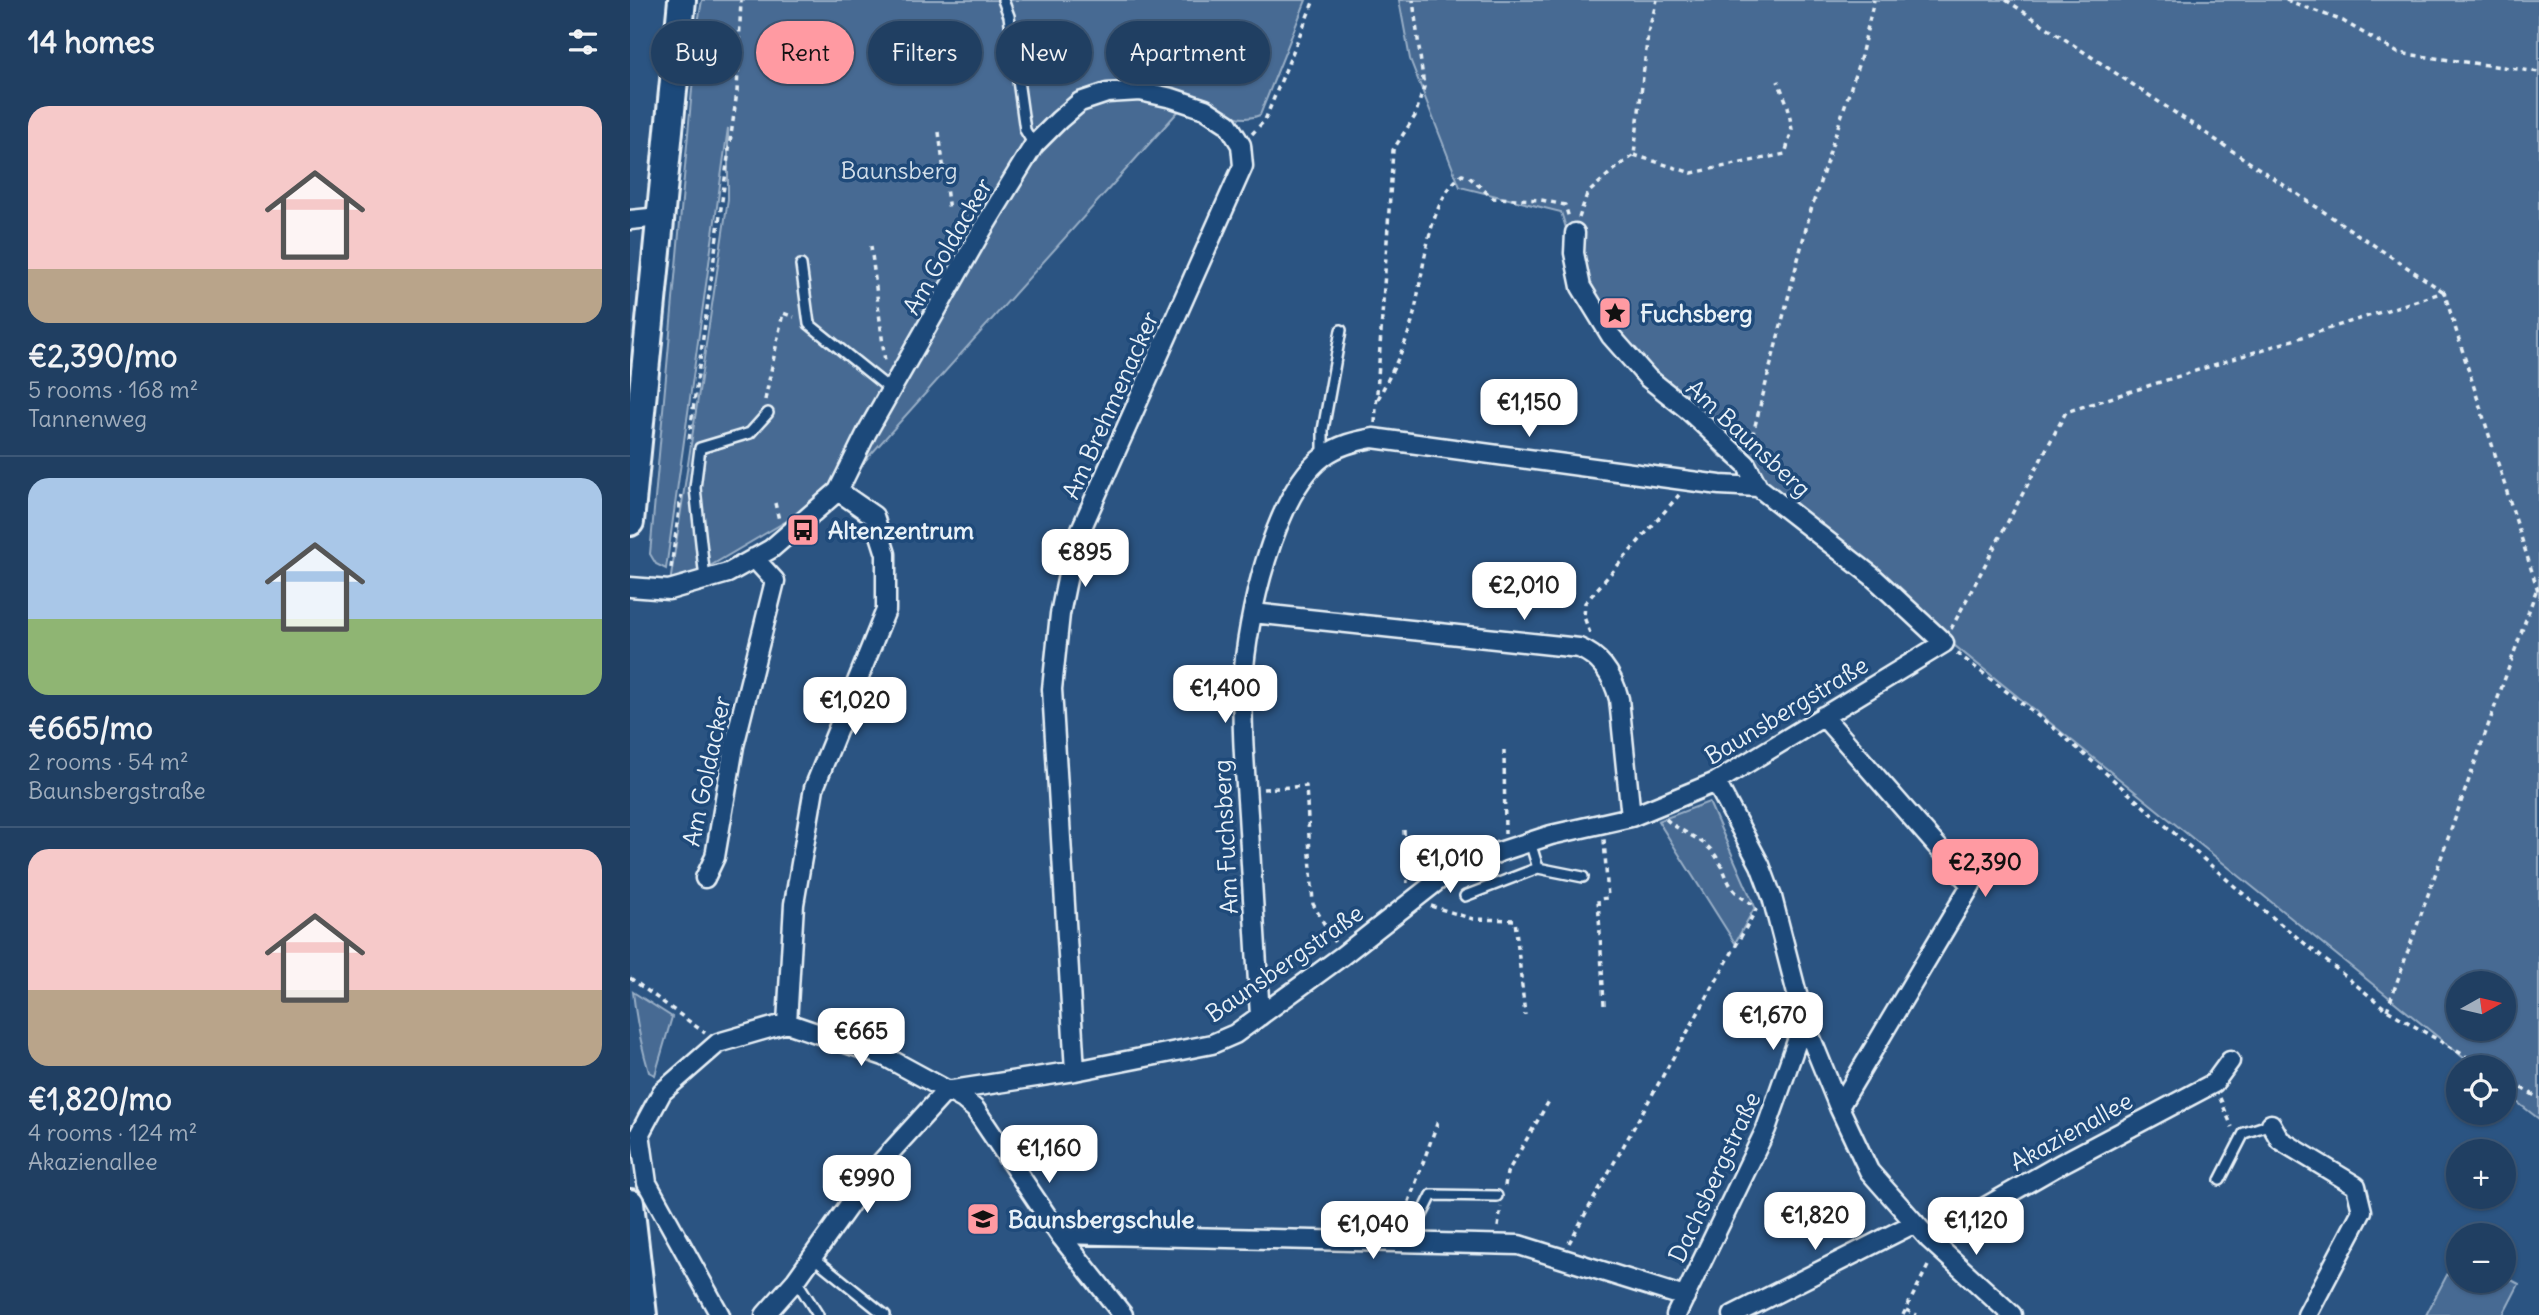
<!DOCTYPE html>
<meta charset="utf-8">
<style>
body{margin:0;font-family:Delius,sans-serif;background:#2d4a6b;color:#f1f3f6;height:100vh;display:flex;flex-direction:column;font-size:26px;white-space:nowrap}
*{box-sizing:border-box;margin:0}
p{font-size:23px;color:#a2afbe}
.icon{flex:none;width:38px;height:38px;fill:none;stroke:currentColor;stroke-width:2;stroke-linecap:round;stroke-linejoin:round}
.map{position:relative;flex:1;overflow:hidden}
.side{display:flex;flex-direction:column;background:#203f62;width:630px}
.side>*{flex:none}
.banner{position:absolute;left:21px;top:21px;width:665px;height:63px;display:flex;gap:14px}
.needle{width:46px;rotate:82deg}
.fabs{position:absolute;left:1816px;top:971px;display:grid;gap:14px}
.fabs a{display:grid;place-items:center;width:70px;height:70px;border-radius:50%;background:#203f62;box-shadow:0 2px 5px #0004,0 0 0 2px #3d5877;font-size:35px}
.price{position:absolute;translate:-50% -60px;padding:0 16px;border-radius:14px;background:#fff;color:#222;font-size:23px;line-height:46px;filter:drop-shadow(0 2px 4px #0008)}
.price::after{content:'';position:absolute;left:50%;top:42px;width:21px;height:16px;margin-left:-10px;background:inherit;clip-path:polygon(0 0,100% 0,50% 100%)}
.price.selected{background:#ff9aa2;color:#111}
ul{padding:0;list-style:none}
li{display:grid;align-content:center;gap:14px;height:371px;padding:0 28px}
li+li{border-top:2px solid #3d5877}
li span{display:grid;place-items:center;height:217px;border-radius:21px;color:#555}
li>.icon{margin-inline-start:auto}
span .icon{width:126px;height:126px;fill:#fffc;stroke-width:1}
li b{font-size:30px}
h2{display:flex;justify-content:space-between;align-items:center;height:84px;padding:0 28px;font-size:30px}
.pill{padding:0 24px;border-radius:32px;background:#203f62;box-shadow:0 2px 5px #0004,0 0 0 2px #3d5877;font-size:24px;line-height:63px}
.pill.selected{background:#ff9aa2;color:#111}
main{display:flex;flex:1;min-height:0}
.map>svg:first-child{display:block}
.green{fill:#476b93;stroke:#98aec6;stroke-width:2;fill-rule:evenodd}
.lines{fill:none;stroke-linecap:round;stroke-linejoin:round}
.lane-casing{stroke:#e8f1f8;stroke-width:14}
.street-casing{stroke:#e8f1f8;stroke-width:23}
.secondary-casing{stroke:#e8f1f8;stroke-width:32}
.path{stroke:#e8f1f8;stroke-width:3.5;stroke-dasharray:5 5;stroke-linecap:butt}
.lane{stroke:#1f4a7a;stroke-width:9}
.street{stroke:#1f4a7a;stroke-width:18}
.secondary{stroke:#1f4a7a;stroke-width:26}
.labels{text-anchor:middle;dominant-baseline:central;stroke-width:7;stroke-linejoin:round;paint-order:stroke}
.park-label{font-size:24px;fill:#d0dde9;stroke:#1f4a7a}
.street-label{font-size:24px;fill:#e8f1f8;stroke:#1f4a7a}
.poi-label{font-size:24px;font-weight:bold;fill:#e8f1f8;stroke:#1f4a7a;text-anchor:start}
</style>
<main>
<section class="side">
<h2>14 homes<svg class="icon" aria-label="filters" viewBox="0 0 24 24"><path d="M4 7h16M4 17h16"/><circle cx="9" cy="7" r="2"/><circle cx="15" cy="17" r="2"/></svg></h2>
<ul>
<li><span style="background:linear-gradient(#f6c9c9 75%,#b9a48a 0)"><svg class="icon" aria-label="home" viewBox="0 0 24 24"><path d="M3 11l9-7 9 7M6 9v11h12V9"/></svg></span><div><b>€2,390/mo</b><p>5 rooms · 168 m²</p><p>Tannenweg</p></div></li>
<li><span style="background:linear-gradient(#a9c7e8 65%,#8fb573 0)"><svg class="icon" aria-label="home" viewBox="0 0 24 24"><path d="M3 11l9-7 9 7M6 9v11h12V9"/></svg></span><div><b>€665/mo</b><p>2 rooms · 54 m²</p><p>Baunsbergstraße</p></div></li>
<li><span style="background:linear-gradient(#f6c9c9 65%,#b9a48a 0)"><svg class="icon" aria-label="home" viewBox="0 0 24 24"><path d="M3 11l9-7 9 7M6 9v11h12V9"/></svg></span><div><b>€1,820/mo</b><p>4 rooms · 124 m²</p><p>Akazienallee</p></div></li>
</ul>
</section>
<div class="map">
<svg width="1909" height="1315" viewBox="0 0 1909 1315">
<rect width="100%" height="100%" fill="#2b5482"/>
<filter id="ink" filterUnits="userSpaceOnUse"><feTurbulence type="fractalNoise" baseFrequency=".0143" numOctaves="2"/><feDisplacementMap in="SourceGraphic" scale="14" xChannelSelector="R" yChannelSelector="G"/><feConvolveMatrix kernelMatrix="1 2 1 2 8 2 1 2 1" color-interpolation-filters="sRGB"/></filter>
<g filter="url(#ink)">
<path class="green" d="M72 0H676L630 115C606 126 585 105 562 96L208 491 39 590 98 199V128L36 569 26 564 20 554 68 23Z
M769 0H1909V1119L1874 1092V1068L1845 1067 1088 454 985 336 954 285 931 212 830 187 780 59ZM1829 984H1874V1029H1829Z
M1079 802 1125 907 1105 943 1028 821Z
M3 992 42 1017 25 1075 19 1072C11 1045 6 1020 3 992Z
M1829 1252V1281H1874V1276L1889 1284 1873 1315H1796Z"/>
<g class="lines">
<defs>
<path id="lane" d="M373 0 379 16 395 130 404 145
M171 265 179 324 261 390
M693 456V430L711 330
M75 579 65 488 70 448 120 433 138 413
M900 842 908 868 953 877
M835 896 908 868
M1590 1180 1614 1133 1641 1124
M778 1243 802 1195 867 1196
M183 1257 255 1315
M166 1280 188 1315"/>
<path id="street" d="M0 220 30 217
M0 587 39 590 98 573 141 549 208 491 237 432 352 230 404 145 429 120 450 102 477 93 510 91 542 98 575 109 598 124 611 145 613 166 444 545 430 614 422 689 445 1071
M623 613 949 648C972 657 983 676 989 699L1001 817
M1193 716 1341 885 1209 1107
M75 878 85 857 104 746 145 581 124 558
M630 1016C626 949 622 882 618 814 615 771 611 725 613 681 616 621 644 493 694 456 709 445 726 441 743 438L1090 485 1128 487
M1174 1021 1209 1107 1239 1171 1299 1239 1382 1315
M157 1023 164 904 184 788 256 610V554L244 516 208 491
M316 1091 445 1071 582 1044 605 1034 712 956 810 879 869 852 921 835 1001 817 1086 782 1314 643 1242 576 1128 487 1116 464 1058 410 1018 378 981 336 951 287 944 253 945 233
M1641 1124 1650 1140 1726 1186 1732 1211 1677 1315
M429 1234 889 1245 1055 1297
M1299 1239 1429 1165 1584 1083 1600 1061
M90 1315 17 1183 10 1133 32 1092 88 1043 157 1023 254 1056 333 1099 345 1109 429 1234 493 1315
M135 1315 166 1280 245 1169 316 1091
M1046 1315 1136 1129 1174 1021 1142 897 1130 865 1086 782
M1103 1315 1285 1223"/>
<path id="secondary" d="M0 522 52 0
M0 1203 13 1315"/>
</defs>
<use href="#lane" class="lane-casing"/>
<use href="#street" class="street-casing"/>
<use href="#secondary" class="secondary-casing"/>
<path class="path" d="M1376 0 1814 292
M1656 0 1713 21 1768 53 1909 72
M309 132 319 211
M622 134 635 120 684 0
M1004 155 1062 173 1155 154 1162 130 1158 106 1148 81
M949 218 957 194 981 172 1004 155 1018 33 1027 0
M241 246 255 362
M748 399C760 375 773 352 781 325 794 283 794 204 832 175L839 177 863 198 911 200 935 205 939 218
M135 400 153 313 164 317
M745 423 763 150 785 116 794 87 783 0
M59 439 107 92 111 0
M1120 445 1180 213 1231 56 1244 0
M145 503 149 520
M41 568 51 495
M1321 629 1436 412 1814 292 1909 594
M960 633 954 617 955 603 1049 495
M1327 653 1430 733 1610 891 1757 1010 1856 1068
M874 750 875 834
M633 789 676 786 683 904 705 943
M1036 819C1049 832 1070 837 1082 851 1102 875 1090 888 1126 906
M774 830 777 883
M801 906 843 919 885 920 895 1015
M0 978 75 1033
M974 1005 968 899 978 898 974 839
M1757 1010 1906 591
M1874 1078 1909 1098
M1590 1098 1602 1127
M875 1186 877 1173 919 1101
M772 1221 808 1121
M868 1227 871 1207
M939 1243 1127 908
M1276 1310 1287 1315
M1273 1315 1300 1262"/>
<use href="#lane" class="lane"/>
<use href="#street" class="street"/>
<use href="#secondary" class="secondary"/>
</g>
</g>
<defs>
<symbol id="sight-square" viewBox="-11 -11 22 22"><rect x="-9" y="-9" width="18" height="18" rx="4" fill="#ff9aa2" stroke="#1f4a7a"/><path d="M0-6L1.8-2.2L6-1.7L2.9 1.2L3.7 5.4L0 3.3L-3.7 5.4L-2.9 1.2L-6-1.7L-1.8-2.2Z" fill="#111"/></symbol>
<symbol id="bus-square" viewBox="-11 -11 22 22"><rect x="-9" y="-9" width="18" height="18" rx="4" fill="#ff9aa2" stroke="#1f4a7a"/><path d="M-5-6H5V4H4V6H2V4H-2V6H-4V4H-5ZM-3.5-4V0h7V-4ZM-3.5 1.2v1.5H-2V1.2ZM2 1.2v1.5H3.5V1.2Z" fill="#111"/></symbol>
<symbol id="school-square" viewBox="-11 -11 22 22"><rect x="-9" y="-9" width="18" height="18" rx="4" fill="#ff9aa2" stroke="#1f4a7a"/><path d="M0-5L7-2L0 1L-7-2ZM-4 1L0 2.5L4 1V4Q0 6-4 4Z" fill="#111"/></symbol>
</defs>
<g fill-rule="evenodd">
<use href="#sight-square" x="966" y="294" width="38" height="38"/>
<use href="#bus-square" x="154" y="511" width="38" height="38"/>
<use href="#school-square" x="334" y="1200" width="38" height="38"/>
</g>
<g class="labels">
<g class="park-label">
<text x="269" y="170">Baunsberg</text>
</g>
<g class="street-label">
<text transform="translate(317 246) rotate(-60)">Am Goldacker</text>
<text transform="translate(480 405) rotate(-66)">Am Brehmenacker</text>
<text transform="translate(1119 438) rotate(43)">Am Baunsberg</text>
<text transform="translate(1156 710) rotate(-31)">Baunsbergstraße</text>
<text transform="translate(76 771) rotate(-78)">Am Goldacker</text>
<text transform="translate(595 837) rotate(-93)">Am Fuchsberg</text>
<text transform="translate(654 963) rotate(-35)">Baunsbergstraße</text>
<text transform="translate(1441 1131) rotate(-29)">Akazienallee</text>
<text transform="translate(1084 1177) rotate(-65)">Dachsbergstraße</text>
</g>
<g class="poi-label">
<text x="1010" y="313">Fuchsberg</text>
<text x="198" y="530">Altenzentrum</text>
<text x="378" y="1219">Baunsbergschule</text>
</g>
</g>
</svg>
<div class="fabs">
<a><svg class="needle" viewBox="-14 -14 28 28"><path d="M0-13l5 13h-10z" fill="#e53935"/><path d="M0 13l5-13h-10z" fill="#a2afbe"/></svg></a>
<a><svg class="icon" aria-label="locate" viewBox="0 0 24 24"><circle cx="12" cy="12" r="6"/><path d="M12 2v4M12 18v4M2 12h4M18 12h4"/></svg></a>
<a>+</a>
<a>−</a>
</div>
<b class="price" style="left:899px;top:439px">€1,150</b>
<b class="price" style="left:455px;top:589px">€895</b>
<b class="price" style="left:894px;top:622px">€2,010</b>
<b class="price" style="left:595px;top:725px">€1,400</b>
<b class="price" style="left:225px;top:737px">€1,020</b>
<b class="price" style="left:820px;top:895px">€1,010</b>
<b class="price selected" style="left:1355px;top:899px">€2,390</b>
<b class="price" style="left:1143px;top:1052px">€1,670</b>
<b class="price" style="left:231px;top:1068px">€665</b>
<b class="price" style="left:419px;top:1185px">€1,160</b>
<b class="price" style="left:237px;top:1215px">€990</b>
<b class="price" style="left:1185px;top:1252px">€1,820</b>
<b class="price" style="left:1346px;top:1257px">€1,120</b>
<b class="price" style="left:743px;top:1261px">€1,040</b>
<div class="banner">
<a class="pill">Buy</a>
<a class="pill selected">Rent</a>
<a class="pill">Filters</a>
<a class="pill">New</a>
<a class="pill">Apartment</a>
</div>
</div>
</main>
